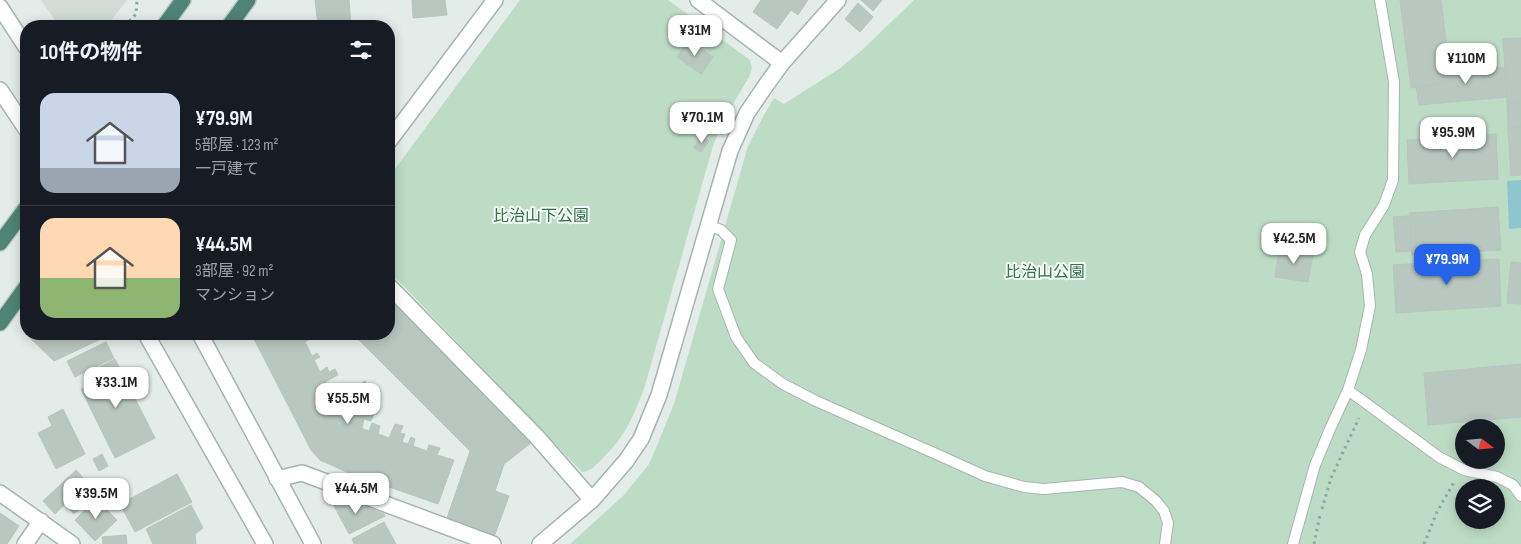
<!DOCTYPE html>
<html lang="ja">
<meta charset="utf-8">
<style>
body{margin:0;font-family:"Sofia Sans Condensed","Noto Sans JP",sans-serif;background:#242831;color:#f1f3f6;height:100vh;display:flex;flex-direction:column;font-size:19px;white-space:nowrap}
*{box-sizing:border-box;margin:0}
p{font-size:16px;color:#9ea1a6}
.icon{flex:none;width:28px;height:28px;fill:none;stroke:currentColor;stroke-width:2;stroke-linecap:round;stroke-linejoin:round}
.map{position:relative;flex:1;overflow:hidden}
.sheet{position:absolute;left:20px;top:20px;width:375px;height:320px;display:flex;flex-direction:column;background:#171b24;border-radius:20px;box-shadow:0 2px 12px #0003}
.sheet>*{flex:none}
.needle{width:32px;rotate:106deg}
.tools{position:absolute;left:1455px;top:419px;display:grid;gap:10px}
.tools a{display:grid;place-items:center;width:50px;height:50px;border-radius:50%;background:#171b24;box-shadow:0 2px 12px #0003;font-size:25px}
.price{position:absolute;translate:-50% -42px;padding:0 11px;border-radius:10px;background:#fff;color:#222;font-size:16px;line-height:32px;filter:drop-shadow(0 1px 2px #0008)}
.price::after{content:'';position:absolute;left:50%;top:30px;width:15px;height:11px;margin-left:-8px;background:inherit;clip-path:polygon(0 0,100% 0,50% 100%)}
.price.selected{background:#2563eb;color:#fff}
ul{padding:0;list-style:none}
li{display:flex;align-items:center;gap:15px;height:125px;padding:0 20px}
li+li{border-top:1px solid #363941}
li span{display:grid;place-items:center;flex:none;width:140px;height:100px;border-radius:15px;color:#555}
li>.icon{margin-inline-start:auto}
span .icon{width:60px;height:60px;fill:#fffc;stroke-width:1}
li b{font-size:21px}
h2{display:flex;justify-content:space-between;align-items:center;height:60px;padding:0 20px;font-size:21px}
.map>svg:first-child{display:block}
.built{fill:#d1dcd7}
.green{fill:#bddcc5;fill-rule:evenodd}
.water{fill:#8fc6cd}
.building{fill:#b9c7c1;stroke:#b6c5be}
.lines{fill:none;stroke-linecap:round;stroke-linejoin:round}
.service-casing{stroke:#a6b4af;stroke-width:12}
.minor-casing{stroke:#a6b4af;stroke-width:18}
.tertiary-casing{stroke:#a6b4af;stroke-width:18}
.trunk-casing{stroke:#c2c8c6;stroke-width:18}
.path{stroke:#86ada0;stroke-width:3;stroke-dasharray:2.5 4;stroke-linecap:butt}
.service{stroke:#fff;stroke-width:10}
.minor{stroke:#fff;stroke-width:15}
.tertiary{stroke:#fff;stroke-width:15}
.trunk{stroke:#4e8375;stroke-width:15}
.labels{text-anchor:middle;dominant-baseline:central;stroke-width:4;stroke-linejoin:round;paint-order:stroke}
.park-label{font-size:16px;fill:#317047;stroke:#f3f9f6}
</style>
<div class="map">
<svg width="1521" height="544" viewBox="0 0 1521 544">
<rect width="100%" height="100%" fill="#e3ece8"/>
<path class="built" d="M41 0H127L107 26H59Z"/>
<path class="green" d="M520 0H668L750 60 752 68 749 77 723 121 713 146 644 389C632 419 625 437 601 460 595 466 591 471 582 472L389 271V177Z
M914 0H1521V544H570L624 495 649 464 656 448 674 404 748 146 764 115 774 98 784 104 839 69 861 51ZM1464 428H1496V460H1464ZM1464 488H1496V520H1464Z"/>
<path class="water" d="M1521 180V228L1509 229 1507 181Z"/>
<path class="building" d="M315 0H349L351 26H318Z
M412 0H445L447 15 413 18Z
M761 0H808L798 15 791 10 777 29 753 12Z
M861 0H882L873 11Z
M1400 0H1441L1451 82 1411 88Z
M858 3 873 17 860 32 845 19Z
M1521 38V102L1507 103 1503 39Z
M689 40 713 57 701 74 677 57Z
M1449 63 1505 68 1507 97 1419 105 1416 87 1451 82Z
M1521 102V127L1508 128 1507 103Z
M1521 127V175L1511 176 1508 128Z
M1496 134 1498 179 1409 184 1407 140Z
M702 136 709 141 701 152 694 148Z
M1498 207 1501 250 1412 255 1409 213Z
M1410 216 1412 251 1396 252 1393 217Z
M1279 249 1313 254 1308 282 1275 277Z
M1499 259 1501 306 1396 313 1393 265Z
M1511 262 1521 263V304L1507 303Z
M389 296 521 428 531 443 504 464 495 491 509 496 494 537 446 521 470 451 353 334H389Z
M30 334H101L103 338 54 361 28 336Z
M254 334H307L310 339 305 342 312 356 317 353 320 357 314 360 320 372 327 367 329 372 335 369 338 375 325 382 329 390 334 387 339 395 334 398 340 410 353 425 369 431 372 423 380 426 378 434 389 438 395 424 403 426 400 433 405 434 402 442 408 444 411 437 415 439 413 446 427 451 429 445 440 448 437 455 454 460 438 504 349 473 320 460 311 450 252 335Z
M106 342 114 358 75 377 67 361Z
M115 359 155 438 115 458 81 389 89 385 84 375Z
M1521 364V417L1428 425 1424 373Z
M365 381 378 403 371 421 364 419 362 428 353 425 340 410 352 403 346 392Z
M63 409 85 454 56 469 38 433 52 426 48 417Z
M102 454 108 466 99 471 93 459Z
M76 470 97 493 74 514 65 504 55 514 43 501Z
M177 474 192 502 135 532 120 504Z
M343 498 384 514 385 516 349 534 333 504Z
M96 499 117 520 95 541 75 520Z
M191 505 203 528 195 534 196 544H153L146 529Z
M0 513 19 526 7 544H0Z
M384 522 396 544H354L352 539Z
M126 535 127 544H103L102 537Z"/>
<g class="lines">
<defs>
<path id="service" d="M707 225 721 230 731 240 718 289 736 337 754 363 783 384 816 401 943 457 985 476 1024 487 1044 489 1122 482 1139 487 1156 501 1164 511 1168 523 1165 544
M1348 390 1439 457 1464 470 1497 477 1513 485 1521 496
M1293 544 1315 465 1330 429 1348 390 1361 350 1370 306 1367 274 1360 252 1365 235 1384 205 1393 180 1394 82 1380 0"/>
<path id="minor" d="M389 286 537 437 592 500
M277 479 302 473 493 544
M0 493 72 544
M25 544 41 521"/>
<path id="tertiary" d="M698 0 782 63
M0 7 26 47
M0 90 26 129
M389 141 495 0
M146 334 265 544
M200 334 313 544
M540 544 592 500 626 461 641 439 659 395 730 151 747 113 764 88 782 63 838 0"/>
<path id="trunk" d="M164 26 183 0
M229 26 248 0
M0 243 26 208
M0 323 26 287"/>
</defs>
<use href="#service" class="service-casing"/>
<use href="#minor" class="minor-casing"/>
<use href="#tertiary" class="tertiary-casing"/>
<use href="#trunk" class="trunk-casing"/>
<path class="path" d="M125 26 136 14 137 1
M1322 509 1331 478 1359 418
M1314 544 1320 515
M1424 544 1437 512 1454 482"/>
<use href="#service" class="service"/>
<use href="#minor" class="minor"/>
<use href="#tertiary" class="tertiary"/>
<use href="#trunk" class="trunk"/>
</g>
<g class="labels">
<g class="park-label">
<text x="541" y="216">比治山下公園</text>
<text x="1045" y="272">比治山公園</text>
</g>
</g>
</svg>
<div class="tools">
<a><svg class="needle" viewBox="-14 -14 28 28"><path d="M0-13l5 13h-10z" fill="#e53935"/><path d="M0 13l5-13h-10z" fill="#9ea1a6"/></svg></a>
<a><svg class="icon" aria-label="layers" viewBox="0 0 24 24"><path d="M12 4l9 5-9 5-9-5zM3 14l9 5 9-5"/></svg></a>
</div>
<b class="price" style="left:695px;top:57px">¥31M</b>
<b class="price" style="left:1466px;top:85px">¥110M</b>
<b class="price" style="left:702px;top:144px">¥70.1M</b>
<b class="price" style="left:1453px;top:159px">¥95.9M</b>
<b class="price" style="left:1294px;top:265px">¥42.5M</b>
<b class="price selected" style="left:1447px;top:286px">¥79.9M</b>
<b class="price" style="left:116px;top:409px">¥33.1M</b>
<b class="price" style="left:348px;top:425px">¥55.5M</b>
<b class="price" style="left:356px;top:515px">¥44.5M</b>
<b class="price" style="left:96px;top:520px">¥39.5M</b>
<section class="sheet">
<h2>10件の物件<svg class="icon" aria-label="filters" viewBox="0 0 24 24"><path d="M4 7h16M4 17h16"/><circle cx="9" cy="7" r="2"/><circle cx="15" cy="17" r="2"/></svg></h2>
<ul>
<li><span style="background:linear-gradient(#c9d6e8 75%,#9aa5b1 0)"><svg class="icon" aria-label="home" viewBox="0 0 24 24"><path d="M3 11l9-7 9 7M6 9v11h12V9"/></svg></span><div><b>¥79.9M</b><p>5部屋 · 123 m²</p><p>一戸建て</p></div></li>
<li><span style="background:linear-gradient(#ffd9b3 60%,#8fb573 0)"><svg class="icon" aria-label="home" viewBox="0 0 24 24"><path d="M3 11l9-7 9 7M6 9v11h12V9"/></svg></span><div><b>¥44.5M</b><p>3部屋 · 92 m²</p><p>マンション</p></div></li>
</ul>
</section>
</div>
